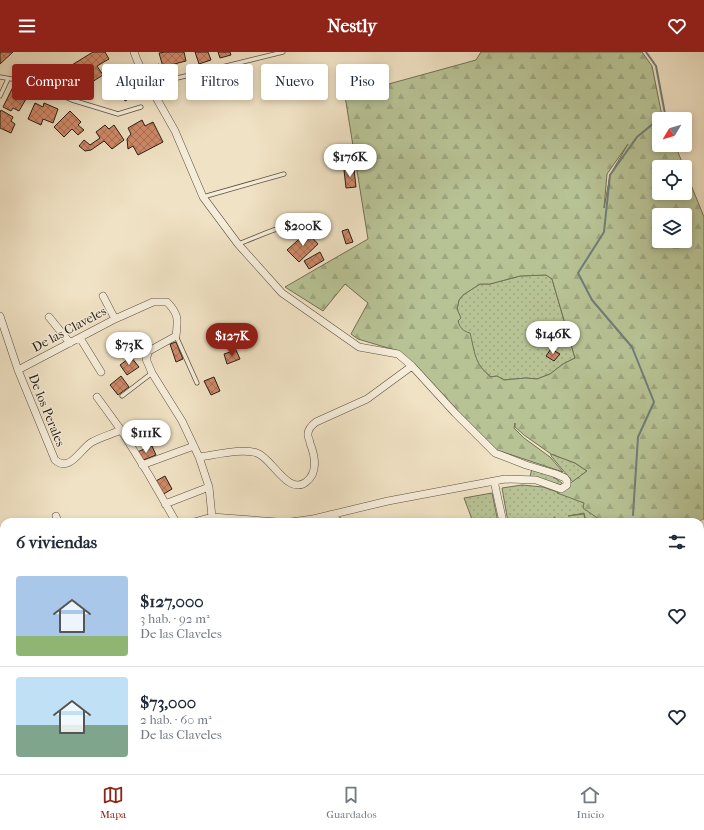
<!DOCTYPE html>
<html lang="es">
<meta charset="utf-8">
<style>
body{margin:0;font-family:"IM FELL French Canon",serif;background:#f6f6f7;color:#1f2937;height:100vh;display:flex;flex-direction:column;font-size:15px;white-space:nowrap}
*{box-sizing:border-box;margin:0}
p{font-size:13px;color:#747a83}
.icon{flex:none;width:22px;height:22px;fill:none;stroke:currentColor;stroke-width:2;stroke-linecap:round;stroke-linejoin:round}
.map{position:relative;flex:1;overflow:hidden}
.side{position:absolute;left:0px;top:466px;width:704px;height:256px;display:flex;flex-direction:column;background:#fff;border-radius:12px 12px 0 0;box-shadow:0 2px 6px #0003}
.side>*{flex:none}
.top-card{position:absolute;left:12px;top:12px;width:400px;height:36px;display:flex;gap:8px}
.needle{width:26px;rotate:232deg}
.buttons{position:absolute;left:652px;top:60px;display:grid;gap:8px}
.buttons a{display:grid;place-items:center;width:40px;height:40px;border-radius:4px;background:#fff;box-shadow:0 2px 6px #0003;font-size:20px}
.price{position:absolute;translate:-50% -34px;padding:0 9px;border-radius:14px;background:#fff;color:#222;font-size:13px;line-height:26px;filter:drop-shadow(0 1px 2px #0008)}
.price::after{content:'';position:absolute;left:50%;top:24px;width:12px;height:9px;margin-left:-6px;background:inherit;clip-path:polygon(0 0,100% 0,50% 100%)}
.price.selected{background:#8f2418;color:#fff}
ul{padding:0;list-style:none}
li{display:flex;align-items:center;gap:12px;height:100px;padding:0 16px}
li+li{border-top:1px solid #e0e1e3}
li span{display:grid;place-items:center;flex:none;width:112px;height:80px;border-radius:4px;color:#555}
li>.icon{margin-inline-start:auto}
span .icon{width:48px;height:48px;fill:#fffc;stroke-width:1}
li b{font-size:17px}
h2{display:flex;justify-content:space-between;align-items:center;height:48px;padding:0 16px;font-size:17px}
.pill{padding:0 14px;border-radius:4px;background:#fff;box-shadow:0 2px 6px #0003;font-size:14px;line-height:36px}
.pill.selected{background:#8f2418;color:#fff}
header{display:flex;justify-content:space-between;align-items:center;height:52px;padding:0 16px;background:#8f2418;color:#fff;font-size:18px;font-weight:800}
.tab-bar{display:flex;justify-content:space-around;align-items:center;height:56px;border-top:1px solid #e0e1e3;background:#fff;font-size:11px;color:#747a83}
.tab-bar a{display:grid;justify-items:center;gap:2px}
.tab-bar .selected{color:#8f2418}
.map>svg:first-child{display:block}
.grass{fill:url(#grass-dots);stroke:#707156}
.forest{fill:url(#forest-firs);stroke:#707156;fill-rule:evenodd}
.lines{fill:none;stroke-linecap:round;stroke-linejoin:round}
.stream{stroke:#6e7d79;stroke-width:2}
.building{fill:url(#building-cross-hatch);stroke:#291f17}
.service-casing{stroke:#5b5042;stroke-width:5}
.minor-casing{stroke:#5b5042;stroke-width:8}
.service{stroke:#f5ecd9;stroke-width:3.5}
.minor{stroke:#f5ecd9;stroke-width:7}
.labels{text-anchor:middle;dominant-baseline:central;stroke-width:3;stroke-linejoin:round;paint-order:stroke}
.street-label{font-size:13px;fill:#291f17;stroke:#f5ecd9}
</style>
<header><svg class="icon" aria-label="menu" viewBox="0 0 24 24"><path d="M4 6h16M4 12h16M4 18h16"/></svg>Nestly<svg class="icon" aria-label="heart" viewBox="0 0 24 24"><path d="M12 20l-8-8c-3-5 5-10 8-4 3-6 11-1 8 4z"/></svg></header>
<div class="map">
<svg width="704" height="722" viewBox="0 0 704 722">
<defs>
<pattern id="grass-dots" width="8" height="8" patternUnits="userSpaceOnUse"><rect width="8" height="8" fill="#b8c395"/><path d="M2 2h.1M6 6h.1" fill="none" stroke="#9ea780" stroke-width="1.8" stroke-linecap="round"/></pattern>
<pattern id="forest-firs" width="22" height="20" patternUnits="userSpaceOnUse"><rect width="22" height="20" fill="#b8c395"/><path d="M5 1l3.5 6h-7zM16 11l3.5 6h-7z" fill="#9ea780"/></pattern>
<pattern id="building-cross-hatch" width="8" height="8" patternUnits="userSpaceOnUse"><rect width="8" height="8" fill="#cf8968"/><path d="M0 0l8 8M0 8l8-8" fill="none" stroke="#a86f55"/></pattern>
</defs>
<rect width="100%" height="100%" fill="#f0e2c4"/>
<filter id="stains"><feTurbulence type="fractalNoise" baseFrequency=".005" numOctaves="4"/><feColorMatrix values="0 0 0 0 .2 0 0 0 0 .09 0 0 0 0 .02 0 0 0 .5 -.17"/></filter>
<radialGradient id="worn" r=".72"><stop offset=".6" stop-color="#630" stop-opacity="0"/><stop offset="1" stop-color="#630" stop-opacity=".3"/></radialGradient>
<path class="grass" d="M546 223 552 227 575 306 563 312 550 322 537 327 526 326 504 328 497 324 491 325 479 314 464 279 459 275 457 257 459 248 463 243 480 232H490L520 224Z
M551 402 575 411 587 419 573 430 551 404Z
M532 416 552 424 562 431V432L561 433 530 425Z
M522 433 543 435 574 446 584 451 596 465 603 470H586L584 461 568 464 584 462 585 470H555V465H554V470H508L502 436Z
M492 441 498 470H473L464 446Z"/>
<path class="forest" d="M481 0H642L652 14 661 59 665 67H659V93H675L684 115H659V141H685V118L704 165V674L700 668V470H603L583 456 584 451 557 441 587 419 575 411 551 402 524 383 515 375V371L514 376 524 386 550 405 563 420 497 398 398 299 358 287 351 282 368 251 345 232 323 259 285 235 368 187 345 44 476 8ZM628 92 610 123 604 156 607 122ZM659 163H685V189H659ZM546 223 552 227 575 306 563 312 550 322 537 327 526 326 504 328 497 324 491 325C474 312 475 300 470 281 463 279 460 276 458 269L461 266 457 257 459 248 463 243 480 232H490L520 224Z"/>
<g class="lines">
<path class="stream" d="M633 463 638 385 654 350 632 295 592 248 578 221 604 180 610 123 637 85 665 62 656 14 646 0"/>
</g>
<path class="building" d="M0 0H13L0 12Z
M93 0H105L109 7 97 14 103 23 92 30 88 22 75 30 67 16Z
M165 0H184L186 9 163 15 159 1Z
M195 0H208L211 8 199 12Z
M218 0H230L231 3 220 6Z
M159 12 163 23 152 27 148 16Z
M128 22 139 41 125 49 114 29Z
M13 35 19 39 17 42 26 47 19 59 13 56 11 59 3 55Z
M35 51 43 55 44 51 58 57 53 71 43 67 41 73 28 67Z
M1 58 13 65 11 69 15 72 11 81 0 76V61Z
M70 59 81 70 78 73 84 78 78 83 72 77 64 85 54 75Z
M142 68 145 74 153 70 163 90 138 103 133 94 128 97 127 87 131 82 128 76Z
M105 73 109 77 114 73 124 88 112 97 104 89 91 98 85 99 79 94 84 88 90 93 100 86 96 80Z
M354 117 356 135 346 136 344 118Z
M348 177 353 190 346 192 342 179Z
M307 180 318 192 299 210 287 198Z
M320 200 324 208 309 217 304 209Z
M176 290 183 307 176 310 170 292Z
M551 297 560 302 554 309 546 304Z
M236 298 240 307 227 312 224 302Z
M131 305 139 315 127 323 120 313Z
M121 324 129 335 118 343 110 333Z
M214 325 220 339 211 343 204 329Z
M152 394 156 403 141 409 137 400Z
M165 424 172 437 162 443 154 430Z"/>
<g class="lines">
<defs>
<path id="service" d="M0 25 29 30 72 48 118 62 141 55
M149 33 283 0
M0 44 8 27
M203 145 284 122
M238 192C261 184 289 168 313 172
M176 284 197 331
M122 344 152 321
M0 637H4
M0 670 4 671
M0 689 4 686
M0 709 4 711"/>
<path id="minor" d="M134 0 137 8 149 33 175 79 203 145 238 192 282 241 359 295 398 302 412 314 455 361 495 401 526 413 556 422 565 426 567 429V433L561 437 536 428 505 427 388 449 313 467 291 470
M103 244 115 267
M0 264 18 318 55 408C70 421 80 397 92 390 101 385 112 382 121 378
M49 265 70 291
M80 286 101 320
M18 318 115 267 153 250H167C179 262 178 268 176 284L149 299 146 307 152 321 182 369 199 405 209 435 212 465
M97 345 121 378 149 423 176 470
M199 405C215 403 243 396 257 401 272 406 288 444 306 430 318 421 315 404 310 391 310 388 307 384 308 382 308 377 312 373 316 370L367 347 412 314
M142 413 194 394
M494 429 503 470
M165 452 209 435
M330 463 340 470
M56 464 58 470
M194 470 212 465 277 470
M700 473 704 471
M0 585 4 583
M700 650 704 647
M238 718V722
M346 722V718
M584 722 593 718"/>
</defs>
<use href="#service" class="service-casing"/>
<use href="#minor" class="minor-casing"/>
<use href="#service" class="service"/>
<use href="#minor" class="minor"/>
</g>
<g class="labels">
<g class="street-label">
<text transform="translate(69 277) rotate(-28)">De las Claveles</text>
<text transform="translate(47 358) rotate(68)">De los Perales</text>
</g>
</g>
<rect width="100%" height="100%" filter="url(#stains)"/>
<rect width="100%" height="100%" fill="url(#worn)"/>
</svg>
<div class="buttons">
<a><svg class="needle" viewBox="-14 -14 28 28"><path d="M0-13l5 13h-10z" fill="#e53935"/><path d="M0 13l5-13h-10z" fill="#747a83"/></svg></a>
<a><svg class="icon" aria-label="locate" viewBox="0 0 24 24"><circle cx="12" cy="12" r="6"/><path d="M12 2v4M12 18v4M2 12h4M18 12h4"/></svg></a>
<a><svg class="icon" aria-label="layers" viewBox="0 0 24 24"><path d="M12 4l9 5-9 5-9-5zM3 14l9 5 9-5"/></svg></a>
</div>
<b class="price" style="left:350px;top:126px">$176K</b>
<b class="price" style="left:303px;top:195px">$200K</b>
<b class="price" style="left:553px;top:303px">$146K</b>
<b class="price selected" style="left:232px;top:305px">$127K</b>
<b class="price" style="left:129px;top:314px">$73K</b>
<b class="price" style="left:146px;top:402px">$111K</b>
<div class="top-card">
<a class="pill selected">Comprar</a>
<a class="pill">Alquilar</a>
<a class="pill">Filtros</a>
<a class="pill">Nuevo</a>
<a class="pill">Piso</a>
</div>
<section class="side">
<h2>6 viviendas<svg class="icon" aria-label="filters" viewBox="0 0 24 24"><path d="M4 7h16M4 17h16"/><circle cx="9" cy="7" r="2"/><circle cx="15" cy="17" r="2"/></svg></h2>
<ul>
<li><span style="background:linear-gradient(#a9c7e8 75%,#8fb573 0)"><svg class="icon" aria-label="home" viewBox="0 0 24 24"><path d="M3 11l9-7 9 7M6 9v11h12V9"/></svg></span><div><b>$127,000</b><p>3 hab. · 92 m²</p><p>De las Claveles</p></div><svg class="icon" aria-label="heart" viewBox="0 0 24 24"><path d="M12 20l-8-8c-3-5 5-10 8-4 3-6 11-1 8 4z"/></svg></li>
<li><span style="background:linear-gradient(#bfe0f5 60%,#7fa58c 0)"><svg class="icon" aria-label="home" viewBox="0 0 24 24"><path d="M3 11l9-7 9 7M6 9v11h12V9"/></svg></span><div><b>$73,000</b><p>2 hab. · 60 m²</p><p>De las Claveles</p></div><svg class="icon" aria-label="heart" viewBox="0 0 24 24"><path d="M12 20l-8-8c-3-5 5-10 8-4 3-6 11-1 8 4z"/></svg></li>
</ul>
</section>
</div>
<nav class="tab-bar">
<a class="selected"><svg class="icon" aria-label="map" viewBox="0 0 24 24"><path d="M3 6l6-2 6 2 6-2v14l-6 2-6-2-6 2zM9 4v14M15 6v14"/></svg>Mapa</a>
<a><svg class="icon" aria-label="saved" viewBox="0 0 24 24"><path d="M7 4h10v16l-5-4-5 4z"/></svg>Guardados</a>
<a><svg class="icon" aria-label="home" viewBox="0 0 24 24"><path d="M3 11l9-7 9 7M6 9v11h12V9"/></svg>Inicio</a>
</nav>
